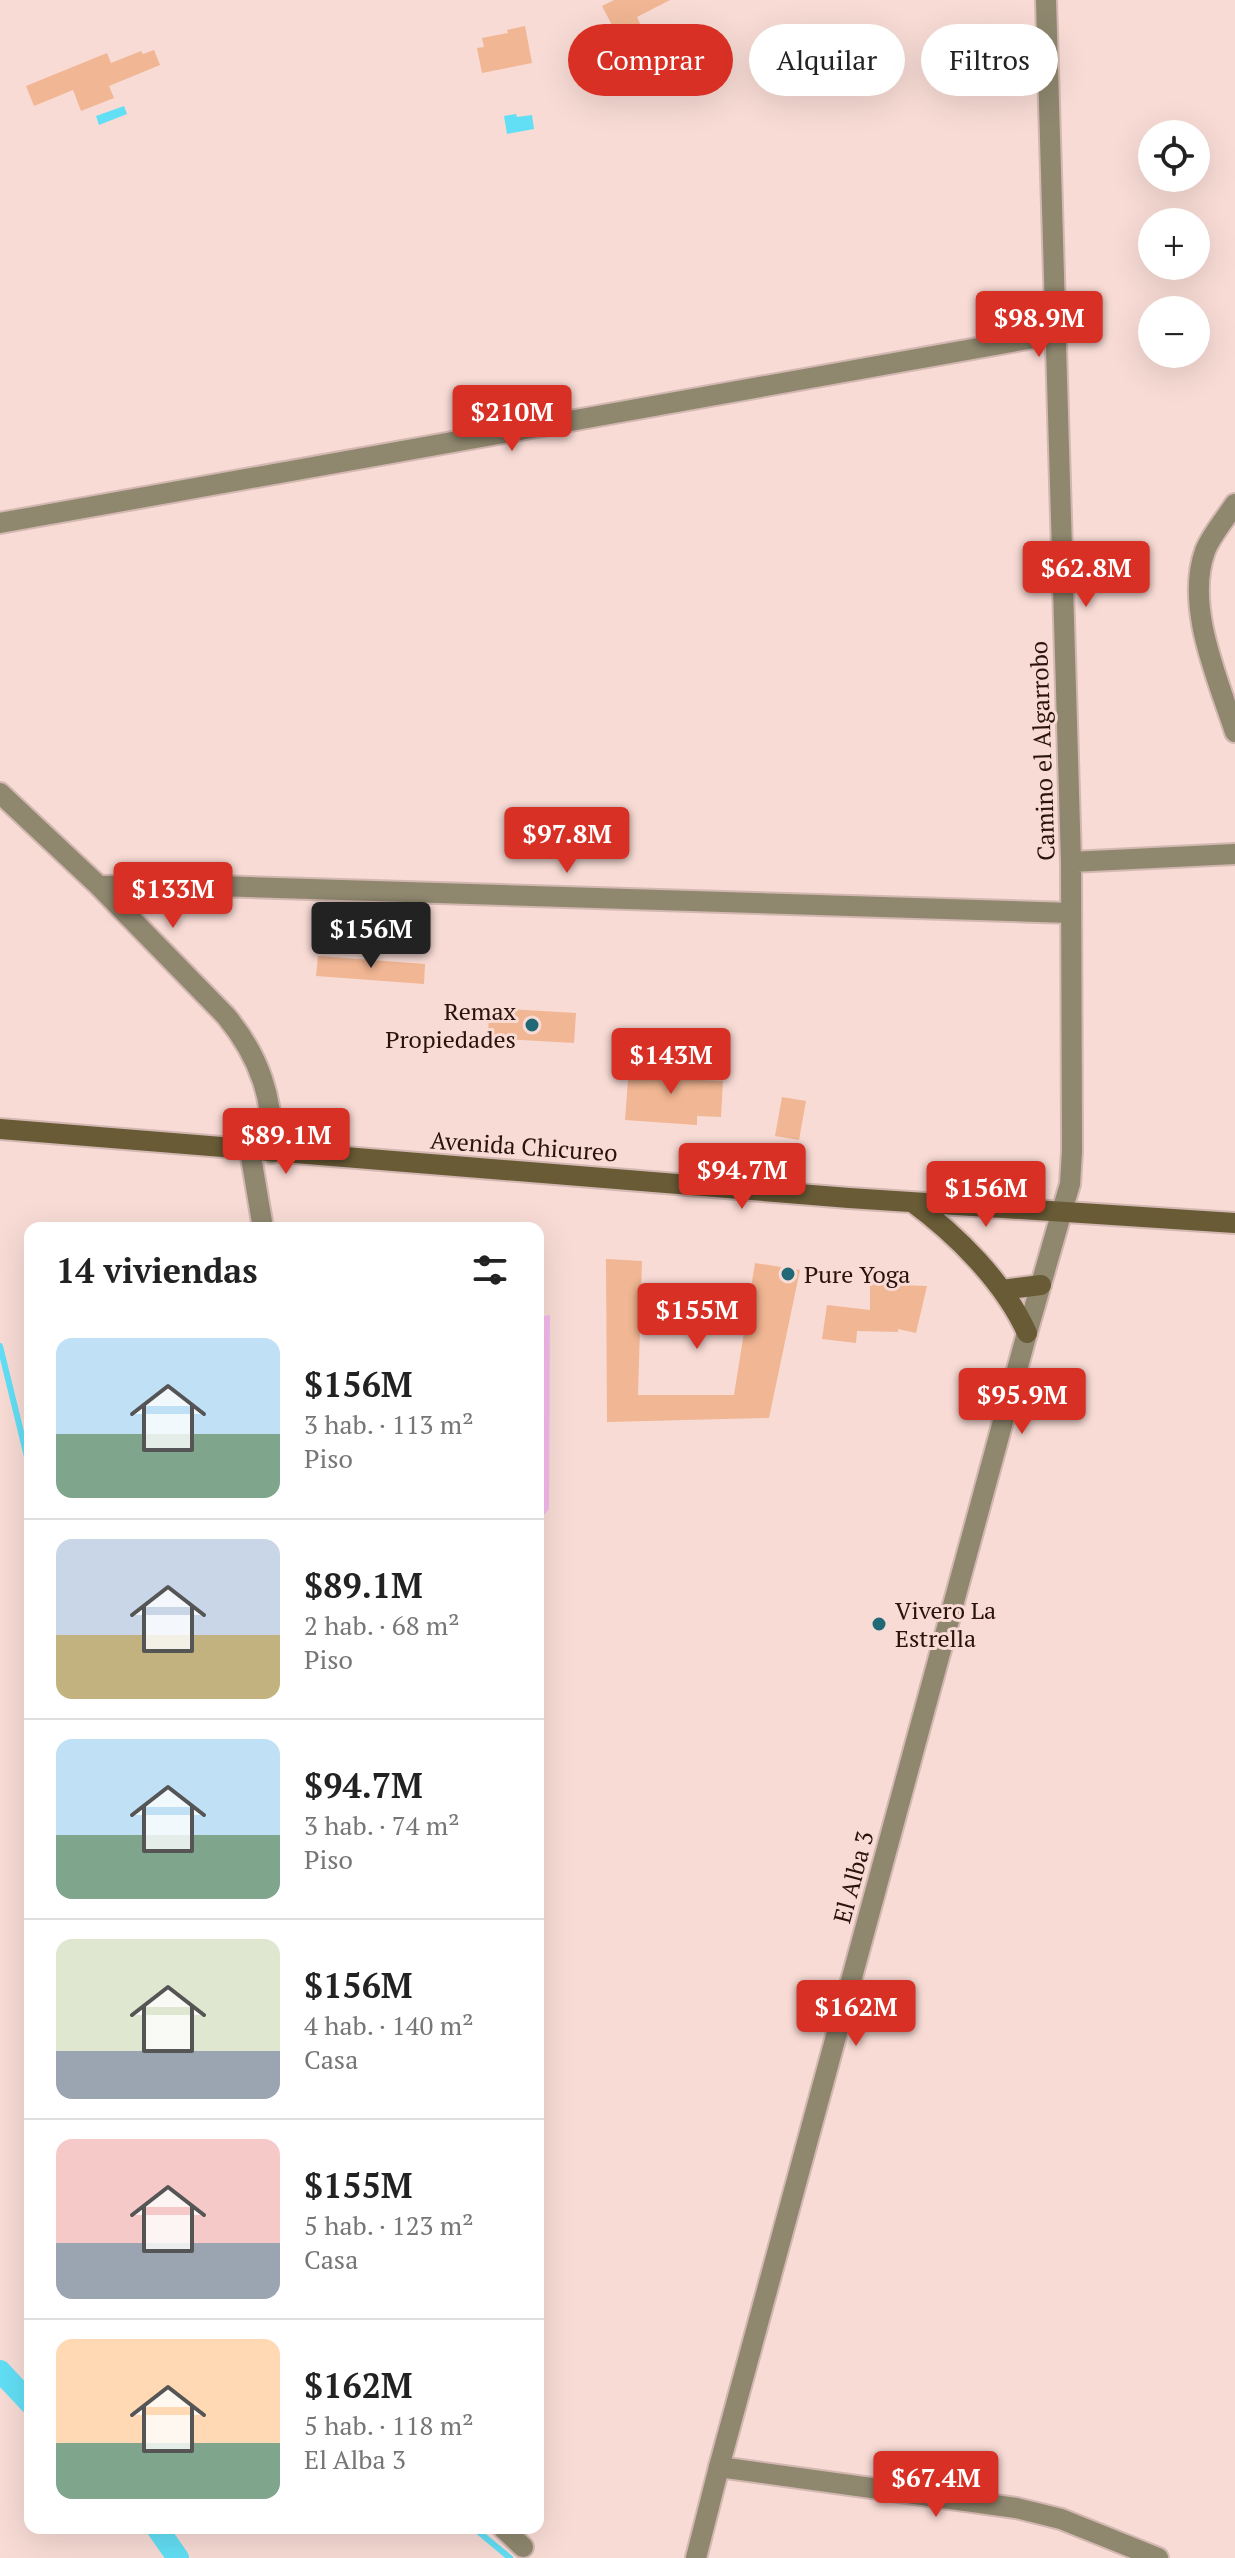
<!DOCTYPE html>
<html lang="es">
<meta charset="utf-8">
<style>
body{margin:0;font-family:"PT Serif",serif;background:#f6f6f6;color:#222;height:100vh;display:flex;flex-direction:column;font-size:30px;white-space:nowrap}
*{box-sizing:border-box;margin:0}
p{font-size:26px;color:#767676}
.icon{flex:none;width:44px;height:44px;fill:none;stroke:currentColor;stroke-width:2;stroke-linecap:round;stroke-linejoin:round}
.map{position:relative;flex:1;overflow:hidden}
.sheet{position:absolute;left:24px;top:1222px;width:520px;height:1312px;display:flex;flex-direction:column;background:#fff;border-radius:16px;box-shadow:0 8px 32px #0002}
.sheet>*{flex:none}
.top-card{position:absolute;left:568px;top:24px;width:546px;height:72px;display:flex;gap:16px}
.buttons{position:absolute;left:1138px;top:120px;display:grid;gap:16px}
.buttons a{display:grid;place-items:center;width:72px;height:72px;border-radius:50%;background:#fff;box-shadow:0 8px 32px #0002;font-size:40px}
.price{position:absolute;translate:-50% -68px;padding:0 18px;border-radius:8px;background:#d93025;color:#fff;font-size:26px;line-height:52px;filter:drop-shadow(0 2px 4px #0008)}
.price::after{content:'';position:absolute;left:50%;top:48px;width:24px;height:18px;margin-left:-12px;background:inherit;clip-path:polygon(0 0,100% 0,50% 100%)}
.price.current{background:#222;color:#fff}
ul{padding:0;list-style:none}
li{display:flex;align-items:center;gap:24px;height:200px;padding:0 32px}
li+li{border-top:2px solid #e0e0e0}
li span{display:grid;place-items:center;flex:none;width:224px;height:160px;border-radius:16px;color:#555}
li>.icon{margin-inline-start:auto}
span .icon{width:96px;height:96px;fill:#fffc;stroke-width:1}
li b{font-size:34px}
h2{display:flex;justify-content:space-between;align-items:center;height:96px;padding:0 32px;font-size:34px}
.pill{padding:0 28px;border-radius:36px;background:#fff;box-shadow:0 8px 32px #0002;font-size:28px;line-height:72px}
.pill.current{background:#d93025;color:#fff}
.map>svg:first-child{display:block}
.green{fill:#f5baec}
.water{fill:#62dff5}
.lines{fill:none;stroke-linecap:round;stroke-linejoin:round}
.stream{stroke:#62dff5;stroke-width:6}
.canal{stroke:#62dff5;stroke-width:22}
.building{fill:#f1b693}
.minor-casing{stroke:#d3b7b1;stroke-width:24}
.tertiary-casing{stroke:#d3b7b1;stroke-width:24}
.secondary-casing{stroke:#d3b7b1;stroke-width:24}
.minor{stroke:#8f876e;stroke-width:20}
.tertiary{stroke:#8f876e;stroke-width:20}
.secondary{stroke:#685b36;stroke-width:20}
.poi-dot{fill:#216976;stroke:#f8dbd5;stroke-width:3}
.labels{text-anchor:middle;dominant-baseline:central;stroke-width:6;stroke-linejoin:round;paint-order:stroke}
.street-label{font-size:24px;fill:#2a120d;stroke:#f8dbd5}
.poi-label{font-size:24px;fill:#2a120d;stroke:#f8dbd5;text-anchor:start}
</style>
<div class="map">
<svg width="1235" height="2558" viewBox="0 0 1235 2558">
<rect width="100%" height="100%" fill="#f8dbd5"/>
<path class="green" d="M550 1315 549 1509 538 1522V1317Z"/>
<path class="water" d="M124 106 127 114 99 125 96 116Z
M516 114 517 117 532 115 534 129 507 134 504 116Z"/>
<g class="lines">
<path class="stream" d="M0 1346 30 1469
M474 2528 510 2558"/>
<path class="canal" d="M0 2371 30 2403
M157 2528 178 2558"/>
</g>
<path class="building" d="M614 0H670L637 17 642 28 626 36 621 26 614 29 602 6Z
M525 26 532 63 482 73 477 48 484 47 482 38 508 33 507 30Z
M154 50 160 65 109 86 114 98 81 111 73 90 34 106 26 86 107 53 111 63 141 51 143 54Z
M318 956 425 964 424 984 316 976Z
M489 1008 576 1013 574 1043 488 1038Z
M629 1067 700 1072V1080L723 1081 721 1117 697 1116V1125L625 1120Z
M782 1097 806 1101 799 1140 775 1136Z
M606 1259 642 1261 638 1395H734L755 1263 800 1270 769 1418 607 1422Z
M870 1284 927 1286 916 1333 898 1329V1332L857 1331 856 1343 822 1339 827 1305 870 1310Z"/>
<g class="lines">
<defs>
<path id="minor" d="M1046 0 1071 862 1072 1151 1070 1184 1062 1211
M1235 504C1226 518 1211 535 1205 551 1185 607 1218 679 1235 732
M0 523 1056 334
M0 793 99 886 226 1016C260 1057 274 1100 272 1153
M1071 862 1235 854
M99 886 185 885 1071 913
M250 1151 263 1228
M719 2467 1016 2508 1061 2519 1158 2558
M503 2528 523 2547"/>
<path id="tertiary" d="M696 2558 719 2467 1027 1333 1062 1211"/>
<path id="secondary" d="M0 1129 849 1198 1235 1223
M912 1202C956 1234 1005 1283 1027 1333
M1002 1290 1041 1285"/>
</defs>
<use href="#minor" class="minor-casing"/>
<use href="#tertiary" class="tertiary-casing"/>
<use href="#secondary" class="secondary-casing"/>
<use href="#minor" class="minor"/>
<use href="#tertiary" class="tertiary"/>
<use href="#secondary" class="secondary"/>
</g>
<g class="poi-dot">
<circle cx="532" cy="1025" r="8"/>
<circle cx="788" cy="1274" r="8"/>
<circle cx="879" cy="1624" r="8"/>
</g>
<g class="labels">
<g class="street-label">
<text transform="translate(1042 751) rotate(-92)">Camino el Algarrobo</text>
<text transform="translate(524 1146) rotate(4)">Avenida Chicureo</text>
<text transform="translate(853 1877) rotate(-75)">El Alba 3</text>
</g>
<g class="poi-label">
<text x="516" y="1011" text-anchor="end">Remax<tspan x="516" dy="28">Propiedades</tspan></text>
<text x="804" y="1274">Pure Yoga</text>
<text x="895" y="1610">Vivero La<tspan x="895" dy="28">Estrella</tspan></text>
</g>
</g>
</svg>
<div class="buttons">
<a><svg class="icon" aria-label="locate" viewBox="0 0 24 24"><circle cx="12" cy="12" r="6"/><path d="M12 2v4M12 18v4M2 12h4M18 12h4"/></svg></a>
<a>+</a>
<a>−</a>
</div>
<b class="price" style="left:1039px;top:359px">$98.9M</b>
<b class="price" style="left:512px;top:453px">$210M</b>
<b class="price" style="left:1086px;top:609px">$62.8M</b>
<b class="price" style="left:567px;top:875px">$97.8M</b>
<b class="price" style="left:173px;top:930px">$133M</b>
<b class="price current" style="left:371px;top:970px">$156M</b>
<b class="price" style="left:671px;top:1096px">$143M</b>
<b class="price" style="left:286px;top:1176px">$89.1M</b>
<b class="price" style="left:742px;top:1211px">$94.7M</b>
<b class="price" style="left:986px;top:1229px">$156M</b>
<b class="price" style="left:697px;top:1351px">$155M</b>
<b class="price" style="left:1022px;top:1436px">$95.9M</b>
<b class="price" style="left:856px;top:2048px">$162M</b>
<b class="price" style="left:936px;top:2519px">$67.4M</b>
<div class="top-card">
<a class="pill current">Comprar</a>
<a class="pill">Alquilar</a>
<a class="pill">Filtros</a>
</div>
<section class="sheet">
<h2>14 viviendas<svg class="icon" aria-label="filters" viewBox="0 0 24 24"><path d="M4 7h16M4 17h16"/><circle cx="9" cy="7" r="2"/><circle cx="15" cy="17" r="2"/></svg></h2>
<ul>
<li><span style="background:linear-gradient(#bfe0f5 60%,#7fa58c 0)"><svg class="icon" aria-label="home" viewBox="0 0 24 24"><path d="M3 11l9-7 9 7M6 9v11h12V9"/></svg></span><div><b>$156M</b><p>3 hab. · 113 m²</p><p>Piso</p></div></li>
<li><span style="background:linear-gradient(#c9d6e8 60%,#c2b280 0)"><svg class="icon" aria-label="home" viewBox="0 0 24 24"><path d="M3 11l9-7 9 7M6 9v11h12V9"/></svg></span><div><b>$89.1M</b><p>2 hab. · 68 m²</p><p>Piso</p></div></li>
<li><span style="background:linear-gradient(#bfe0f5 60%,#7fa58c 0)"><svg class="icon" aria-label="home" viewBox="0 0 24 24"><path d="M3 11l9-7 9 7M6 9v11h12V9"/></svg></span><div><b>$94.7M</b><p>3 hab. · 74 m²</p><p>Piso</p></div></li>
<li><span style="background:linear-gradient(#dfe7d0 70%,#9aa5b1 0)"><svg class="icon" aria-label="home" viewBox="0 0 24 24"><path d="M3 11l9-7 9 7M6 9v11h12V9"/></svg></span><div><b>$156M</b><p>4 hab. · 140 m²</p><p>Casa</p></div></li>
<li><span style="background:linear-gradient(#f6c9c9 65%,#9aa5b1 0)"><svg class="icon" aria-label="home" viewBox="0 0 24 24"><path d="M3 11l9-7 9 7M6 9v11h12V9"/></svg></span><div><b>$155M</b><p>5 hab. · 123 m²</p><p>Casa</p></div></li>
<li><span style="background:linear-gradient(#ffd9b3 65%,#7fa58c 0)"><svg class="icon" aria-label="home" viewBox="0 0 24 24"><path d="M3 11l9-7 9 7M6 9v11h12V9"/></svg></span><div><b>$162M</b><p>5 hab. · 118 m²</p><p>El Alba 3</p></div></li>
</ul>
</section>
</div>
